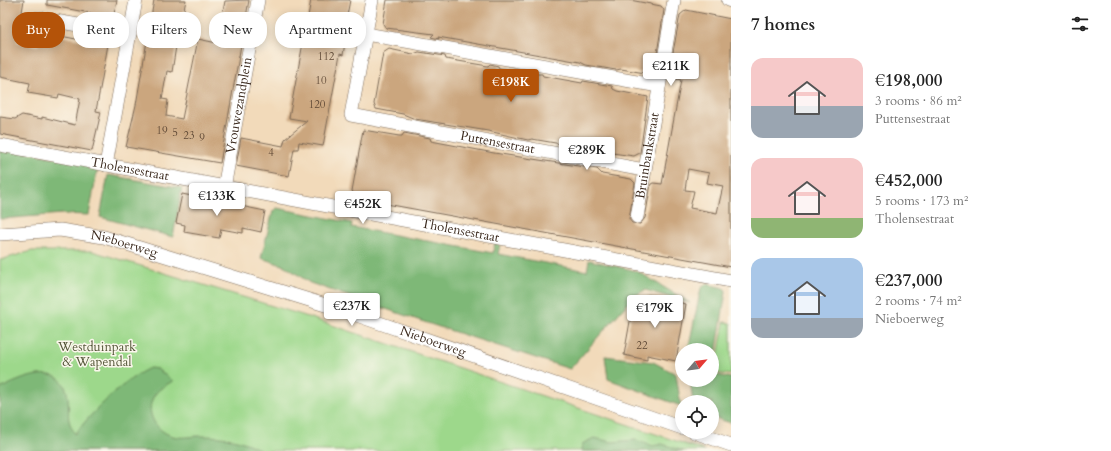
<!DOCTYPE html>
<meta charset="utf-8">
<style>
body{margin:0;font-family:Cardo,serif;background:#f6f6f6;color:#222;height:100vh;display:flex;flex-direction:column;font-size:15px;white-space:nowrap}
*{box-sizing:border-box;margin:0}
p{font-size:13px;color:#767676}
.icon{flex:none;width:22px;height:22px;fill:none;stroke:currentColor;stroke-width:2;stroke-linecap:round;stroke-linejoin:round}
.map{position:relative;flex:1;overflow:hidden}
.details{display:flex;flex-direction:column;background:#fff;width:380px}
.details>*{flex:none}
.top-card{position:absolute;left:12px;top:12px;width:380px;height:36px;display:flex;gap:8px}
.needle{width:26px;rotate:62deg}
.controls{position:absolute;left:675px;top:343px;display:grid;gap:8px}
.controls a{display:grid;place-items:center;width:44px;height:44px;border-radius:50%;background:#fff;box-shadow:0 2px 10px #0003;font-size:20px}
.price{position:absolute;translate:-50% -34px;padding:0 9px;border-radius:4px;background:#fff;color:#222;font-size:13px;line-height:26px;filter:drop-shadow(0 1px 2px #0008)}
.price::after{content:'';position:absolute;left:50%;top:24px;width:12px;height:9px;margin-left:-6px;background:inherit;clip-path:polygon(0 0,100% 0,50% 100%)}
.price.active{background:#b45309;color:#fff}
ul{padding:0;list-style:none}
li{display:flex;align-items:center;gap:12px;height:100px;padding:0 20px}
li span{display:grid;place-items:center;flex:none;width:112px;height:80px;border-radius:12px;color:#555}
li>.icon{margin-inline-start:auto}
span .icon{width:48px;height:48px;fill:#fffc;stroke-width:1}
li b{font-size:17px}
h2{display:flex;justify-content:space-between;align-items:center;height:48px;padding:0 20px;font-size:17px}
.chip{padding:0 14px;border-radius:16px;background:#fff;box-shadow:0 2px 10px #0003;font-size:14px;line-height:36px}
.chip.active{background:#b45309;color:#fff}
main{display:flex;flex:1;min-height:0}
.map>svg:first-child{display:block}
.green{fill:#9dd88b;stroke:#6c8154}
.forest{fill:#7eb877;stroke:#5c714a}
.building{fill:#cba67e;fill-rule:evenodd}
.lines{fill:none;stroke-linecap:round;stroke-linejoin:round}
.minor-casing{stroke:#7b6855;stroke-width:14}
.minor{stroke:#fff;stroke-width:13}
.labels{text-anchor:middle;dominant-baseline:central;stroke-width:3;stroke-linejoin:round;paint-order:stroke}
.number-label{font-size:11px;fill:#5f4936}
.street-label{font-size:13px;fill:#3b2a1e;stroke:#fbf7ec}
.park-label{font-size:13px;fill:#545639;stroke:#fbf7ec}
</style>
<main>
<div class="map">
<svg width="731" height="451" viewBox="0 0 731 451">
<rect width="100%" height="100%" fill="#fbf7ec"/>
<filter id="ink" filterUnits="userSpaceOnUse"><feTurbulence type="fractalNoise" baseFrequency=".025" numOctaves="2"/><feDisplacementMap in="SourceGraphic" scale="8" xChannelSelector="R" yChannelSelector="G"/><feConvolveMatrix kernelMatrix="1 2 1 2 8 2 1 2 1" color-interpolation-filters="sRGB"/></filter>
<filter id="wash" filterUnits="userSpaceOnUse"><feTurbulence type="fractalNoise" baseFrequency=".012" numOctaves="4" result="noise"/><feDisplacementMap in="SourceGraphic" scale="16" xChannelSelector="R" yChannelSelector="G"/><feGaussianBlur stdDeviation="0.9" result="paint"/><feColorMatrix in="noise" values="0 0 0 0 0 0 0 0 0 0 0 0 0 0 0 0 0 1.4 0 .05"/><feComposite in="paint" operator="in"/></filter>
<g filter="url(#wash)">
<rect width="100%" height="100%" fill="#f2daba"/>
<path class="green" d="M32 251H92L302 315 706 451H0V260Z
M724 322 731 323V375L715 373Z"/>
<path class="forest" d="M0 147 98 166 89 215 62 214 0 219Z
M108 175 182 188 173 237 100 217Z
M277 208 352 223 351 227 493 253 495 243 500 244 498 254 587 271 589 260 637 271 690 303 645 290 634 296 570 369 427 323 310 283 285 266 261 258 273 211Z
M706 284 724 288 726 291 713 374 731 378V423L712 417V402H693L690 380H712V350H688L701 288Z
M605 356 653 362 676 374 681 406 608 379Z
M150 368 157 369 173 381C166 385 158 389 154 396 144 412 156 432 173 436 182 439 191 436 201 436 223 436 243 439 262 451H0V389C21 378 64 359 68 398 70 416 65 417 75 434 91 413 126 378 150 368Z
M594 438 612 442 636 440 653 446 662 444 684 451H581L582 444Z"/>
<g id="blocks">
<path class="building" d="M0 0H24L17 42 38 46 40 32 81 40 82 35 109 39 96 111 101 112 92 151 0 134V117L15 119 22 115 42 119V117L75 125 80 99 59 94 58 98 28 93 30 83 0 77Z
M47 0H117L112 23 95 20 96 14 47 5Z
M154 0H186L182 19 176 18 171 45 176 46 172 72 167 71 162 99 168 100 166 116 182 119 198 39 217 43 225 1 249 0 220 163 126 147 136 105Z
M311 0H350L342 41 345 42 344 49 343 55 340 54 323 146 299 142 298 149H294L289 176 236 166 241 138 283 146 285 139 307 121 289 118Z
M387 0H630L661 6 664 10 654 72 651 74 621 69 616 70 586 65 580 62 438 37 439 39 431 37 434 34 386 28 383 24Z
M686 10 731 19V267L359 199 352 191 363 130 399 136H402L404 133 430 138 431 141 494 153 597 169 602 174 631 179 635 183 629 219 632 223 640 224 645 218 651 184 653 183 662 184 681 80 672 78 669 74 680 15ZM688 169 709 173 707 183 723 186 717 213 690 208 694 191 685 190Z
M389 49 413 54 419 52 445 56 446 59 488 66 490 64 498 66 499 68 532 74H542L543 76 582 83 583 81 612 86 613 89 617 91 648 97 640 153 634 156 590 150 591 152 574 149 573 146 532 139 528 140 488 131 415 119 403 114 376 109 374 104 383 53Z
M182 194 265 211 261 232 243 228V233L221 229 219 238 184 232 185 225 176 223Z
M648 295 686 304 676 361 647 355V360L624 355 634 299 647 301Z"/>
</g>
</g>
<g filter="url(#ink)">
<use href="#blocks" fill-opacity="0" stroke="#7b6855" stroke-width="1"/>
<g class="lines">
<defs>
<g id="minor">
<path id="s1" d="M372 0 351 115 644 170"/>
<path d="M728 0 731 1"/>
<path d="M38 18 130 34"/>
<path d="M366 34 659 86"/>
<path id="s2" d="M0 145 731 281"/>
<path d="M106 165 136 0"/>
<path id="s3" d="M224 188 258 0"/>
<path id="s4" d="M637 217 674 0"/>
<path id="s5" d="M0 234 60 230 104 237 345 311 682 428"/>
<path d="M694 432 731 445"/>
</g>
</defs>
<use href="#minor" class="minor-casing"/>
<use href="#minor" class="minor"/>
</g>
</g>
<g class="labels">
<g class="number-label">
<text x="326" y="56">112</text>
<text x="321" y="80">10</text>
<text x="317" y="104">120</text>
<text x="162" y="130">19</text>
<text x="175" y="132">5</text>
<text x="189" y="135">23</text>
<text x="202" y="137">9</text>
<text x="271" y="152">4</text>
<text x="642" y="345">22</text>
</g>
<g class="street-label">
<text stroke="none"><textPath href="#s3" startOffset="84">Vrouwezandplein</textPath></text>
<text stroke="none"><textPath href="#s1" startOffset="266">Puttensestraat</textPath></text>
<text stroke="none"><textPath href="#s4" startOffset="62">Bruinbankstraat</textPath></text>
<text stroke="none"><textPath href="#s2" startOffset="132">Tholensestraat</textPath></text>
<text stroke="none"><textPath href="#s2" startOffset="468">Tholensestraat</textPath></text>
<text stroke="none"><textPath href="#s5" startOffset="126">Nieboerweg</textPath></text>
<text stroke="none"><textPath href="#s5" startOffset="450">Nieboerweg</textPath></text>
</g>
<g class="park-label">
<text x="97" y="347">Westduinpark<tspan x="97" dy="15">&amp; Wapendal</tspan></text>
</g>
</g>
</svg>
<div class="controls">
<a><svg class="needle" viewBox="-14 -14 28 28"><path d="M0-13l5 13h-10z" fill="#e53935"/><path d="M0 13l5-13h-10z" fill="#767676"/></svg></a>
<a><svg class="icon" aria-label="locate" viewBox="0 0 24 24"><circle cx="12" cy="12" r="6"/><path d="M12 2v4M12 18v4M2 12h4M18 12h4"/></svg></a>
</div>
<b class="price" style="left:671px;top:87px">€211K</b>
<b class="price active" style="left:511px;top:103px">€198K</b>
<b class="price" style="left:587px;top:171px">€289K</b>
<b class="price" style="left:217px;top:217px">€133K</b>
<b class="price" style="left:363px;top:225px">€452K</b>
<b class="price" style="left:352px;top:327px">€237K</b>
<b class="price" style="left:655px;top:329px">€179K</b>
<div class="top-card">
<a class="chip active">Buy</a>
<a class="chip">Rent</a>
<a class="chip">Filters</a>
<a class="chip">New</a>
<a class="chip">Apartment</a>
</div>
</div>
<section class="details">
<h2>7 homes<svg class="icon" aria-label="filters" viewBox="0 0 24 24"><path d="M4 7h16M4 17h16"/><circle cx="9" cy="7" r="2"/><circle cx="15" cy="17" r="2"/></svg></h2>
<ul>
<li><span style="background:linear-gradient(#f6c9c9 60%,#9aa5b1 0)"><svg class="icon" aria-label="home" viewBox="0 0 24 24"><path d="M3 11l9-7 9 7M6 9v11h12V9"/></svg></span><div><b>€198,000</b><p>3 rooms · 86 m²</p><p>Puttensestraat</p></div></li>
<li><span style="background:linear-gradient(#f6c9c9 75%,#8fb573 0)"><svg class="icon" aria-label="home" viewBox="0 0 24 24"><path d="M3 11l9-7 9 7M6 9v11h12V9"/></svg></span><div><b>€452,000</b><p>5 rooms · 173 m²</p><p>Tholensestraat</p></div></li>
<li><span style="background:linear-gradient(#a9c7e8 75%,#9aa5b1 0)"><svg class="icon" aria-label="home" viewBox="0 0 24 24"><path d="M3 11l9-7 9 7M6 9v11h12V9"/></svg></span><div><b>€237,000</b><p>2 rooms · 74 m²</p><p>Nieboerweg</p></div></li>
</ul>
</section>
</main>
